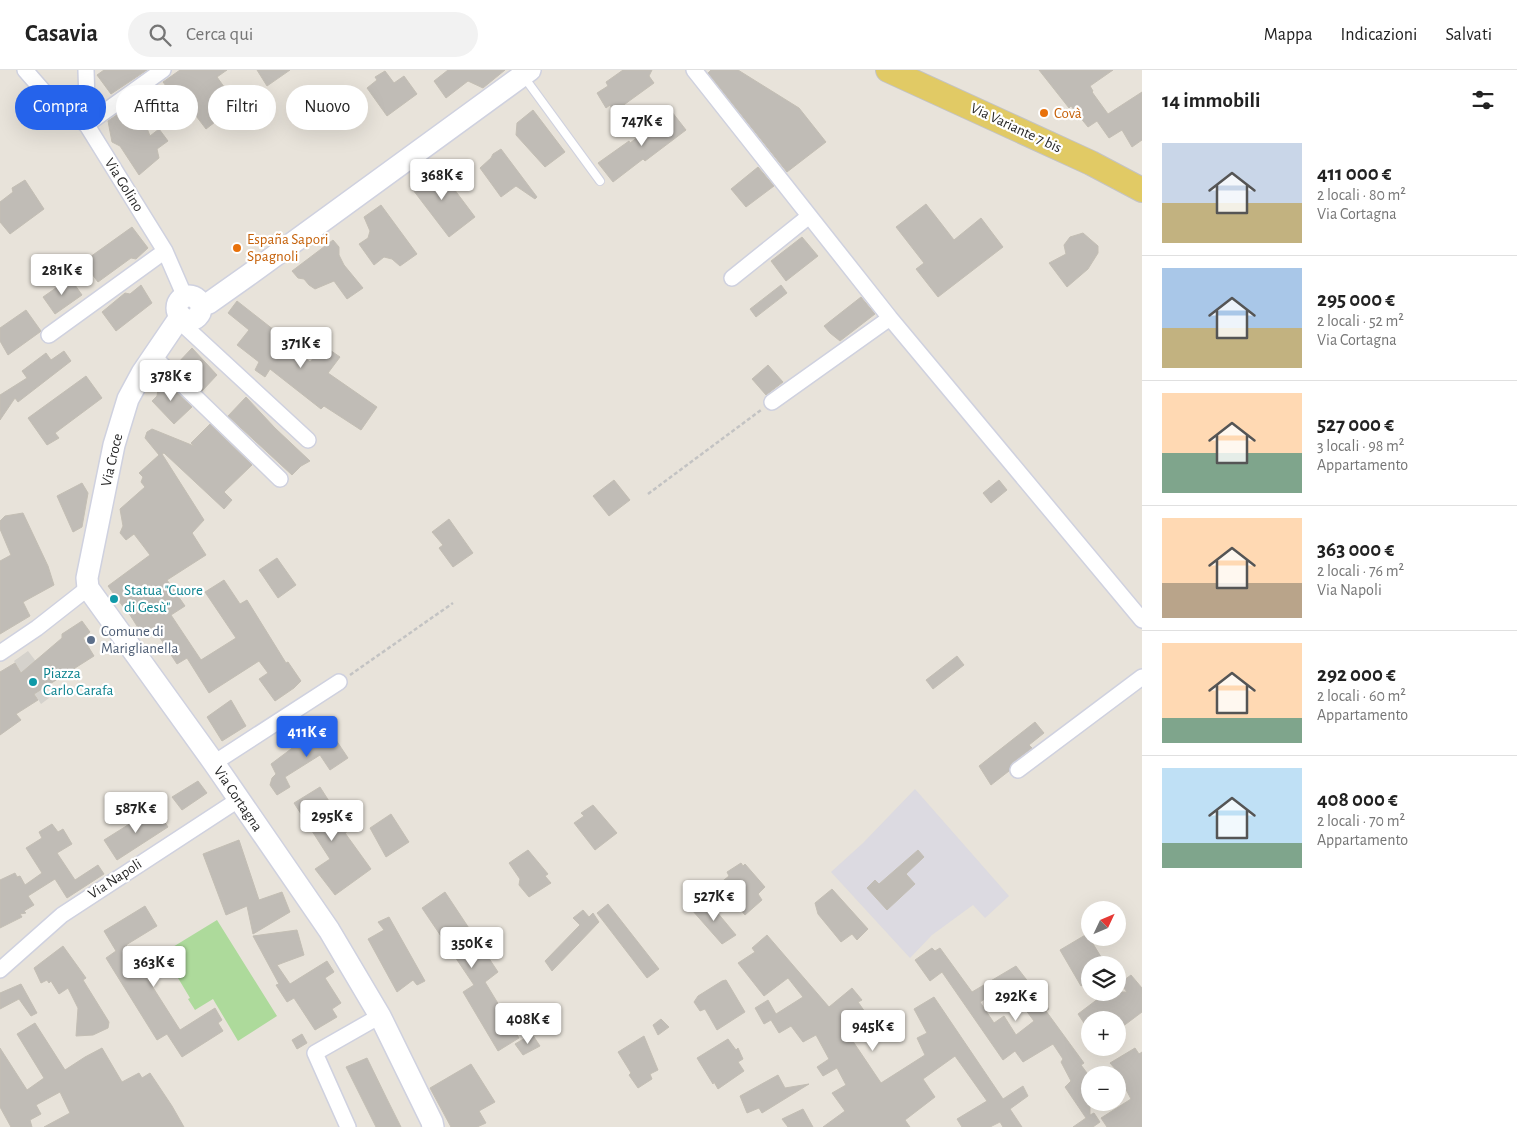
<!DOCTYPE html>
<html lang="it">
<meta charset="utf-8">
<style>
body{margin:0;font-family:"Alegreya Sans",sans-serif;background:#f2f2f2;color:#222;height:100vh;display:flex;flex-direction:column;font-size:19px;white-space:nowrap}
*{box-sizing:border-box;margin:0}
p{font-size:16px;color:#767676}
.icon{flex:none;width:28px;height:28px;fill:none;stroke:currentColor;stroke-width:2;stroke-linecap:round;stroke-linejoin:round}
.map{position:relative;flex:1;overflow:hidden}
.side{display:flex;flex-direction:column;background:#fff;width:375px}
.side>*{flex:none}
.top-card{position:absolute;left:15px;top:15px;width:475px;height:45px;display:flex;gap:10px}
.needle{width:32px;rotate:46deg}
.buttons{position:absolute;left:1081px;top:831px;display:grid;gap:10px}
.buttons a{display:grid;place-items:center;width:45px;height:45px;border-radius:50%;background:#fff;box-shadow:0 5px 20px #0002;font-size:25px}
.price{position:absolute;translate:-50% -42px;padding:0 11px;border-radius:5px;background:#fff;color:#222;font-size:16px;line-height:32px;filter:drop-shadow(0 1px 2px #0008)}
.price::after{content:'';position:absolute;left:50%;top:30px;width:15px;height:11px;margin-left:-8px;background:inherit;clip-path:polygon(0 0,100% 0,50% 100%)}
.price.selected{background:#2563eb;color:#fff}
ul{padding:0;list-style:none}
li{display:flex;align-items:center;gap:15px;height:125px;padding:0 20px}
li+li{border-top:1px solid #e0e0e0}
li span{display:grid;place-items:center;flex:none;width:140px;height:100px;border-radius:0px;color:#555}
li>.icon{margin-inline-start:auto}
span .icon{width:60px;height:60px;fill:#fffc;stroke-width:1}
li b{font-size:21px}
h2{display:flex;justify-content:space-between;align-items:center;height:60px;padding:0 20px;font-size:21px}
.pill{padding:0 18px;border-radius:22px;background:#fff;box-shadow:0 5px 20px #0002;font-size:18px;line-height:45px}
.pill.selected{background:#2563eb;color:#fff}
header{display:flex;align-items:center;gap:30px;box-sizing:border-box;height:70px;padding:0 25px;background:#fff;border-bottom:1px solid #e0e0e0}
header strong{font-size:24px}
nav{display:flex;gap:28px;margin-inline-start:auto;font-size:18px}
.search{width:350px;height:45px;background:#f2f2f2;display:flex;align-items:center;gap:12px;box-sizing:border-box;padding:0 18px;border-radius:28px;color:#767676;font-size:19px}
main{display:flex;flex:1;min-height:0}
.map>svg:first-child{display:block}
.industrial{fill:#dcdae1}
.green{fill:#adda9b}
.plaza{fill:#d5d2cc}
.building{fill:#c0bcb6;stroke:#c3beb4;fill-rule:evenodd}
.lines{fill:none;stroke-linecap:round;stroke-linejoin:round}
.lane-casing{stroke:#cfd1df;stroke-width:10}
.street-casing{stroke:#cfd1df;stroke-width:18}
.secondary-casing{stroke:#cfd1df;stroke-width:24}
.primary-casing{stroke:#c3c3c3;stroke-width:26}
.path{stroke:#c3c3c3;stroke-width:2.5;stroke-dasharray:4 2.5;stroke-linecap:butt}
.lane{stroke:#fff;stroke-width:8}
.street{stroke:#fff;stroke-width:15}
.secondary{stroke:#fff;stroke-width:21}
.primary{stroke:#e1ca65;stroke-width:24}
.food-dot{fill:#e8710a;stroke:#fff;stroke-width:2}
.culture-dot{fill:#0f9aa8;stroke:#fff;stroke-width:2}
.service-dot{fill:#5c6f8a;stroke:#fff;stroke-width:2}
.labels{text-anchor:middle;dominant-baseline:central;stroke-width:4.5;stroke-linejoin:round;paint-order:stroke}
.food-label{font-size:15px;fill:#c56008;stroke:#fff;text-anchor:start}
.street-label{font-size:15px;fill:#272727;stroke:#fff}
.culture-label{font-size:15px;fill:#0d838f;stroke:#fff;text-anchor:start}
.service-label{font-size:15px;fill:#4e5e75;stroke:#fff;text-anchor:start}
</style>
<header>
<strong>Casavia</strong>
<div class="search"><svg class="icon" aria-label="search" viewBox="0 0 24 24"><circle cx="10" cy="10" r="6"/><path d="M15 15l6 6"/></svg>Cerca qui</div>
<nav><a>Mappa</a><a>Indicazioni</a><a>Salvati</a></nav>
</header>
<main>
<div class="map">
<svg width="1142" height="1057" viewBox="0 0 1142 1057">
<rect width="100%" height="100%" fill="#e8e3da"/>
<path class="industrial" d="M915 719 1009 826 985 848 973 835 932 865 910 888 831 802 863 773Z"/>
<path class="green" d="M217 850 277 946 238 971 213 929 195 940 188 929 190 928 163 883Z"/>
<path class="plaza" d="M28 581 41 598 43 618 49 628 41 634 14 591Z"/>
<path class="building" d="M104 0H147L111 24 97 5Z
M180 0H227L217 7 237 35 206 59 184 30 179 33 163 12Z
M257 0H290L267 16Z
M448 0H505L483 18 468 11 446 28 434 11Z
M623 0H652L649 6 654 13 614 42 610 35 606 38 597 23 608 16 606 12Z
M711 0H738L799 38 826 72 787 102 708 3Z
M1039 0H1113L1090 16 1093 21 1092 22 1108 44 1142 22V70L1132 77 1122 60 1109 68 1097 51 1088 57 1071 36 1069 38Z
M385 1 394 13 404 6 417 24 387 46 367 18 377 10 375 7Z
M533 40 565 82 545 97 516 65 517 53Z
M121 42H135L137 48H143L150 66 159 59 168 71 157 79 159 88 139 105 120 76 112 72 108 51Z
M672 42 686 60 645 91 643 89 613 112 598 93 629 71 630 73Z
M501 79 537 127 535 129 516 116 501 127 480 98 491 88 493 84Z
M436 95 475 147 449 167 410 116Z
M758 97 774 116 746 137 731 119Z
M25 110 44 139 10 164 0 152V132L13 122 12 118Z
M926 134 954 170 981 148 1003 177 938 227 916 199 924 193 896 157Z
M381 135 417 184 400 196 392 189 384 187 374 195 359 174 368 168 370 161 364 147Z
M132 157 148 178 136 189 131 188 98 212 83 192Z
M1083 163 1098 176V183L1088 199 1067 217 1049 193 1066 184 1064 175 1070 167Z
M802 167 818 186 786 211 771 191Z
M333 170 339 177V185L344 195 363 218 347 229 334 211 315 219 309 215 304 209 298 208 292 201Z
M70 208 82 225 55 244 43 227Z
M141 215 152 233 116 261 102 242 125 223 130 224Z
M781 215 787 223 756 247 750 239Z
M861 227 875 244 840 271 830 263 824 256Z
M237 231 288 271 286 273 310 292 324 276 340 287 328 303 377 337 361 360 324 336 321 339 270 299 265 307 255 300 259 292 237 275 249 260 228 243Z
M26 240 41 261 40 262 8 285 0 271V258Z
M192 278 217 305 202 321 176 295Z
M64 281 71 291 18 332 15 328 0 350V325L27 308 22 301 46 283 51 290Z
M768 295 783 312 766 325 752 309Z
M86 306 102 328 55 363 59 368 47 375 28 348Z
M163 309 192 337 174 354 152 331 157 326 159 313Z
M246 327 275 358 310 391 301 396 292 405 228 346Z
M210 354 252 395 224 422 232 430 224 439 164 383 162 384 204 450 192 463 206 485 167 510 185 536 171 545 201 590 236 568 205 522 224 510 240 534 247 530 286 593 288 592 301 611 294 618 275 631 259 609 268 603 259 591 209 623 187 588 177 594 153 557 142 564 125 537 124 538 108 516 150 485 134 464 126 470 120 463 123 456 120 439 145 417 141 412 143 407 139 403 159 385 145 368 147 362 152 359 194 376 191 373Z
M614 410 630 430 609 446 593 426Z
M999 410 1007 420 991 433 983 423Z
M82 413 88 423 82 457 73 462 57 426Z
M23 443 48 496 54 515 23 532 30 546 0 564V491L11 485 0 459V451L5 446Z
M449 449 473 483 453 497 439 478 443 475 432 462Z
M277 488 296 515 278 528 259 500Z
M82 551 90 562 83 568 94 586 34 624 38 630 16 644 21 650 0 665V602L15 593 21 603 62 568V564Z
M957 586 964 595 933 619 926 610Z
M231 630 246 656 222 671 207 647Z
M1035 652 1044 663 1029 675 1032 678 1012 693 1009 701 991 715 979 696Z
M328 658 348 688 330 700 320 685 285 707 290 717 277 725 270 715 272 708 276 704 271 694 295 676 297 678Z
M198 711 207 723 182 740 172 727Z
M320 717 348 761 345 763 371 799 335 825 315 799 330 789 294 733Z
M593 735 617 763 595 780 574 753 584 746 581 743Z
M155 738 168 757 117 790 104 770Z
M391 744 409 772 386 787 370 758Z
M52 754 58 762 63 759 72 774 57 783 75 810 98 795 104 804 67 828 55 809 28 826 34 835 24 841 26 843 20 844 22 847 0 858V810L15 803 17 807 20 806 25 815 42 803 26 778 42 768 39 762Z
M239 770 259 830 282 822 290 842 253 864 247 836 226 845 203 784Z
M528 780 548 804 545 806 551 813 529 827 519 815 520 809 509 793Z
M918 780 924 787 906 804 915 814 887 840 867 818 875 810 879 814Z
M741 793 743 796 745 794 765 817 758 824 762 830 745 845 719 814 729 806 727 802Z
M832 819 868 859 857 870 852 864 841 872 818 844 815 833Z
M445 822 498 902 485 912 519 968 498 981 463 922 474 915 422 838Z
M706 829 736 865 722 874 692 840Z
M608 834 659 899 647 908 597 843Z
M145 836 157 856 126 875 180 960 215 938 222 950 218 953 223 961 182 987 167 964 157 970 106 888 116 881 104 861Z
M583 840 589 847 593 843 599 852 552 901 545 891 580 855 573 848Z
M389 847 425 911 417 915 413 910 397 922 368 869 384 860 378 852Z
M297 860 304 885 277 895 290 914 327 891 334 902 325 908 341 933 332 939 337 947 315 960 294 928 287 932 276 915 279 914 253 866Z
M1087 864 1106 895H1090V911L1081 916 1060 880Z
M767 865 829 937 852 918 862 930 858 932 865 942 852 952 856 958 848 964 881 1013 925 985 917 968 927 963 914 939 934 927 1003 1029 1023 1016 1028 1026 1010 1039 1022 1057H1003L1000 1052 990 1057H962L957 1049 987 1031 955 986 923 1009 935 1027 905 1050 910 1057H823L845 1041 832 1023 846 1015 837 998 823 1006 817 997 829 989 816 965 803 972 791 956 779 963 771 950 764 954 755 938 768 930 776 944 803 927 788 908 764 926 738 893 755 882 752 878Z
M63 876 86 908 83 910 109 952 108 958 93 965 76 966 78 938 68 918 59 924 51 911 49 913 47 910 41 913 34 898Z
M932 878 935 881 940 878 972 922 1016 896 1049 939 1046 941 1084 993 1081 995 1090 1007V1045L1094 1043 1100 1052 1093 1057H1073L1086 1048 1065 1017 1071 1011 1061 992 1063 989 1053 974 1023 992 1015 981 1003 990 942 902 930 911 915 890ZM1010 913 1024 933 1022 935 1034 951 1016 965 1004 946 994 953 980 932Z
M1131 905 1142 918V942L1118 960V950H1090V962L1078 944 1107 922H1127L1120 913Z
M726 910 745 942 717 960 705 939 700 941 694 932 698 926 722 911Z
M21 914 37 943 31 946 19 929 0 939V923Z
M661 949 669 957 658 965 653 955Z
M35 953 65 1000 85 987 102 978 122 1012 139 1003 142 1008 150 1003 172 1036 184 1057H44L70 1043 60 1022 36 1035 41 1044 30 1050 32 1057H11L0 1037V978L27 1020 44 1008 17 964Z
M302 964 307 973 297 979 292 970Z
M532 964 540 976 523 985 515 974Z
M644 966 658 1000 650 1004 652 1009 638 1018 629 1005 631 1003 618 982Z
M728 969 736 980 738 978 743 989 738 992 744 1001 718 1019 714 1012 713 1014 697 988Z
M1135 978 1139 984 1142 982V1057H1107L1101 1048 1131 1029 1122 1012 1125 1010 1110 993Z
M367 988 386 1027 401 1057H376L346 997Z
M471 994 495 1032 479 1041 486 1053 477 1057H451L430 1018Z
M778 1005 785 1018 809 1014 762 1043 759 1038 747 1043 740 1026Z
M803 1039 813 1057H788L782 1049Z"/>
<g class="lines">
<defs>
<path id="lane" d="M524 7 600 111"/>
<path id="street" d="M25 0 45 23 83 49
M86 0 87 33 83 49 165 181 185 227
M694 0 890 248 1142 550
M86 55 163 0
M732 208 808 147
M178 250 308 370
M49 265 165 181
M153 286 280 409
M772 332 890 248
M0 583 37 558 88 518
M214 693 339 612
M1018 700 1142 607
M0 900 62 845 238 730
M348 1057 315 983 380 946"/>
<path id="secondary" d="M177 238a12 12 0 1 1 24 0a12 12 0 1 1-24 0Z
M201 236 209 233 250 204 530 0
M182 247 178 250 142 303 128 329 114 375 87 508 88 518 214 693 329 860 380 946 432 1052 433 1057"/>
<path id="primary" d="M888 0 1091 93 1142 120"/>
</defs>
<use href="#lane" class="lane-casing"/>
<use href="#street" class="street-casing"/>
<use href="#secondary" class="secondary-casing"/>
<use href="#primary" class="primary-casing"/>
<path class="path" d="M648 424 761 340
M350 605 453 533"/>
<use href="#lane" class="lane"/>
<use href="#street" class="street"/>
<use href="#secondary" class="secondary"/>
<use href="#primary" class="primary"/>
</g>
<g class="food-dot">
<circle cx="1044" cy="43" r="5"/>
<circle cx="237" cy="178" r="5"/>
</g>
<g class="culture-dot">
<circle cx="114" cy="529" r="5"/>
<circle cx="33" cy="612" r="5"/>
</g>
<circle class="service-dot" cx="91" cy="570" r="5"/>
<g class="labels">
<g class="food-label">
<text x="1054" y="43">Covà</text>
<text x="247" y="169">España Sapori<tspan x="247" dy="17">Spagnoli</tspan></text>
</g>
<g class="street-label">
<text transform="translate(1016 58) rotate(25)">Via Variante 7 bis</text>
<text transform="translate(124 115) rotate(58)">Via Golino</text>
<text transform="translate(112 390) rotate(-77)">Via Croce</text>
<text transform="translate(238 729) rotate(56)">Via Cortagna</text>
<text transform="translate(115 809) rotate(-33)">Via Napoli</text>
</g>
<g class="culture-label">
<text x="124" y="520">Statua "Cuore<tspan x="124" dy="17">di Gesù"</tspan></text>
<text x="43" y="603">Piazza<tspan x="43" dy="17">Carlo Carafa</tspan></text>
</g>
<g class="service-label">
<text x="101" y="561">Comune di<tspan x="101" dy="17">Mariglianella</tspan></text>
</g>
</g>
</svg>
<div class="buttons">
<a><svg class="needle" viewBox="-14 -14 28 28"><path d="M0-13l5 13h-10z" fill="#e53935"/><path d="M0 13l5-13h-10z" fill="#767676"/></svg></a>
<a><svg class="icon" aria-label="layers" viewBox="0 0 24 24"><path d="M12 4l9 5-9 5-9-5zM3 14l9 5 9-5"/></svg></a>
<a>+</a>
<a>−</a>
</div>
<b class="price" style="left:642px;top:77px">747K €</b>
<b class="price" style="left:442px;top:131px">368K €</b>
<b class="price" style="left:62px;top:226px">281K €</b>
<b class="price" style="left:301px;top:299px">371K €</b>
<b class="price" style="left:171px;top:332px">378K €</b>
<b class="price selected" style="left:307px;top:688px">411K €</b>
<b class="price" style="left:136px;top:764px">587K €</b>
<b class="price" style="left:332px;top:772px">295K €</b>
<b class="price" style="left:714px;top:852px">527K €</b>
<b class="price" style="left:472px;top:899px">350K €</b>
<b class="price" style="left:154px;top:918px">363K €</b>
<b class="price" style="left:1016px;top:952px">292K €</b>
<b class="price" style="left:528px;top:975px">408K €</b>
<b class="price" style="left:873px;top:982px">945K €</b>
<div class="top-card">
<a class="pill selected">Compra</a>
<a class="pill">Affitta</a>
<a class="pill">Filtri</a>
<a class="pill">Nuovo</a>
</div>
</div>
<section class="side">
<h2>14 immobili<svg class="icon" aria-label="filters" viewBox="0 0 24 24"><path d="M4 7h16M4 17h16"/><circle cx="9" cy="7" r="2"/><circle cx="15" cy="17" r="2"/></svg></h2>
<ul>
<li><span style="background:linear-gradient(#c9d6e8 60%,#c2b280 0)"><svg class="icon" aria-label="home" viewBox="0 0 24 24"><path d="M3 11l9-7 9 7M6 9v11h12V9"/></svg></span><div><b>411 000 €</b><p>2 locali · 80 m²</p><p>Via Cortagna</p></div></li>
<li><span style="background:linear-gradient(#a9c7e8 60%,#c2b280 0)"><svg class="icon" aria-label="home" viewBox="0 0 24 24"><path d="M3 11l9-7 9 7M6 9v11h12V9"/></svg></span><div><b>295 000 €</b><p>2 locali · 52 m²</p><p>Via Cortagna</p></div></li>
<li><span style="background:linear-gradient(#ffd9b3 60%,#7fa58c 0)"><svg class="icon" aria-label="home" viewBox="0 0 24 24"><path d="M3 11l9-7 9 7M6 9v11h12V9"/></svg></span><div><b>527 000 €</b><p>3 locali · 98 m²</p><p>Appartamento</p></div></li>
<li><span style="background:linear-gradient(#ffd9b3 65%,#b9a48a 0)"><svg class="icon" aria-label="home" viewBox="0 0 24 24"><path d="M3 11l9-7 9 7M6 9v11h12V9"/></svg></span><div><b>363 000 €</b><p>2 locali · 76 m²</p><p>Via Napoli</p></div></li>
<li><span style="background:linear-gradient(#ffd9b3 75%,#7fa58c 0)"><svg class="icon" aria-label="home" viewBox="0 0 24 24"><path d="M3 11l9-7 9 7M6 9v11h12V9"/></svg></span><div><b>292 000 €</b><p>2 locali · 60 m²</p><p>Appartamento</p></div></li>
<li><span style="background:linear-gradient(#bfe0f5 75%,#7fa58c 0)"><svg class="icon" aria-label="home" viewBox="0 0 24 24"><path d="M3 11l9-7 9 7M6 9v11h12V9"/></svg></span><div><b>408 000 €</b><p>2 locali · 70 m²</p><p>Appartamento</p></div></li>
</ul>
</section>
</main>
